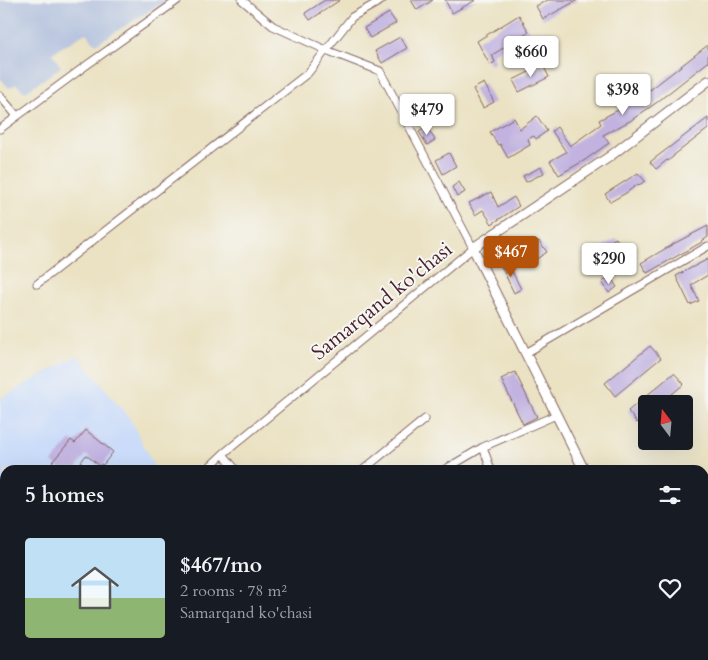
<!DOCTYPE html>
<meta charset="utf-8">
<style>
body{margin:0;font-family:Cardo,serif;background:#20242c;color:#f1f3f6;height:100vh;display:flex;flex-direction:column;font-size:19px;white-space:nowrap}
*{box-sizing:border-box;margin:0}
p{font-size:16px;color:#9ea1a6}
.icon{flex:none;width:28px;height:28px;fill:none;stroke:currentColor;stroke-width:2;stroke-linecap:round;stroke-linejoin:round}
.map{position:relative;flex:1;overflow:hidden}
.details{position:absolute;left:0px;top:465px;width:709px;height:195px;display:flex;flex-direction:column;background:#171b24;border-radius:15px 15px 0 0;box-shadow:0 5px 20px #0002}
.details>*{flex:none}
.needle{width:32px;rotate:344deg}
.buttons{position:absolute;left:638px;top:395px;display:grid;gap:10px}
.buttons a{display:grid;place-items:center;width:55px;height:55px;border-radius:5px;background:#171b24;box-shadow:0 5px 20px #0002;font-size:25px}
.price{position:absolute;translate:-50% -42px;padding:0 11px;border-radius:5px;background:#fff;color:#222;font-size:16px;line-height:32px;filter:drop-shadow(0 1px 2px #0008)}
.price::after{content:'';position:absolute;left:50%;top:30px;width:15px;height:11px;margin-left:-8px;background:inherit;clip-path:polygon(0 0,100% 0,50% 100%)}
.price.active{background:#b45309;color:#fff}
ul{padding:0;list-style:none}
li{display:flex;align-items:center;gap:15px;height:125px;padding:0 25px}
li+li{border-top:1px solid #363941}
li span{display:grid;place-items:center;flex:none;width:140px;height:100px;border-radius:5px;color:#555}
li>.icon{margin-inline-start:auto}
span .icon{width:60px;height:60px;fill:#fffc;stroke-width:1}
li b{font-size:21px}
h2{display:flex;justify-content:space-between;align-items:center;height:60px;padding:0 25px;font-size:21px}
.map>svg:first-child{display:block}
.built{fill:#cadcf9}
.industrial{fill:#b7c5de}
.building{fill:#c1b2e0}
.lines{fill:none;stroke-linecap:round;stroke-linejoin:round}
.service-casing{stroke:#826360;stroke-width:5.5}
.minor-casing{stroke:#826360;stroke-width:9}
.tertiary-casing{stroke:#826360;stroke-width:11}
.service{stroke:#fff;stroke-width:3}
.minor{stroke:#fff;stroke-width:7}
.tertiary{stroke:#fff;stroke-width:9}
.labels{text-anchor:middle;dominant-baseline:central;stroke-width:4;stroke-linejoin:round;paint-order:stroke}
.street-label{font-size:21px;fill:#4a1f2b;stroke:#f6f6f2}
</style>
<div class="map">
<svg width="708" height="660" viewBox="0 0 708 660">
<rect width="100%" height="100%" fill="#f6f6f2"/>
<filter id="ink" filterUnits="userSpaceOnUse"><feTurbulence type="fractalNoise" baseFrequency=".02" numOctaves="2"/><feDisplacementMap in="SourceGraphic" scale="10" xChannelSelector="R" yChannelSelector="G"/><feConvolveMatrix kernelMatrix="1 2 1 2 8 2 1 2 1" color-interpolation-filters="sRGB"/></filter>
<filter id="wash" filterUnits="userSpaceOnUse"><feTurbulence type="fractalNoise" baseFrequency=".0096" numOctaves="4" result="noise"/><feDisplacementMap in="SourceGraphic" scale="20" xChannelSelector="R" yChannelSelector="G"/><feGaussianBlur stdDeviation="1.12" result="paint"/><feColorMatrix in="noise" values="0 0 0 0 0 0 0 0 0 0 0 0 0 0 0 0 0 1.4 0 .05"/><feComposite in="paint" operator="in"/></filter>
<g filter="url(#wash)">
<rect width="100%" height="100%" fill="#ebe2c3"/>
<path class="built" d="M78 355 130 419 156 470H5V655H45L42 660H8L0 649V400L1 398Z"/>
<path class="industrial" d="M0 0H167L96 44 86 33 52 53 61 67 25 92 16 84 9 88 0 78Z"/>
<g id="blocks">
<path class="building" d="M325 0H340L310 20 305 13Z
M411 0H433L417 10Z
M445 0H476L452 13Z
M548 0H578L543 19 536 6Z
M389 13 396 23 370 38 364 28Z
M519 15 529 32 492 55 495 62 490 65 477 41Z
M400 37 407 48 382 63 375 51Z
M708 45V62L656 103 630 121 603 135 609 143 585 160 559 175 550 161 566 152 552 131 557 127 570 146 601 124 599 120 622 108 649 89 650 90Z
M543 65 549 77 519 92 513 80Z
M484 83 494 102 483 108 473 89Z
M412 97 420 111 411 116 403 102Z
M537 116 547 131 536 139 534 136 528 139 530 145 508 158 500 144 498 145 490 132 514 118 520 129Z
M708 118V129L674 155V156L668 161 667 160 656 169 650 162Z
M427 127 435 140 427 145 419 132Z
M449 153 456 166 443 174 436 160Z
M541 167 544 173 526 182 523 176Z
M638 173 645 181 639 185 638 184 626 193 610 202 605 194Z
M459 182 465 192 457 197 452 187Z
M491 192 498 207 514 197 519 206 492 224 483 210 475 215 469 203Z
M708 226V237L702 241V242L647 273 641 263 675 243Z
M616 238 620 244 599 257 596 251Z
M539 241 547 252 526 266 518 255Z
M708 259V275L691 285 699 301 690 305 676 276Z
M508 263 521 289 514 293 501 266Z
M610 277 617 287 609 293 602 282Z
M650 346 661 358 615 396 605 383Z
M515 372 537 417 523 424 501 379Z
M674 373 684 384 660 404H646V415L637 423 628 411Z
M86 430 113 452 103 465 101 464 100 466 86 455 75 470H62L52 462 71 440 75 443Z"/>
</g>
</g>
<g filter="url(#ink)">
<use href="#blocks" fill-opacity="0" stroke="#826360" stroke-width="1"/>
<g class="lines">
<defs>
<path id="service" d="M586 660 594 655"/>
<path id="minor" d="M0 96 17 116
M0 129 84 67 178 0
M37 284 308 73 352 17 382 0
M526 353 708 246
M483 447 556 415
M223 454 236 470
M206 470 223 454 473 248 380 71 326 50 273 26 242 0
M363 470 425 419
M444 470 483 447 491 470
M704 546 708 543
M0 659 1 660
M53 660 57 655
M177 660 182 655
M290 660 294 655"/>
<path id="tertiary" d="M584 470 473 248 609 157 708 81
M680 655 683 660"/>
</defs>
<use href="#service" class="service-casing"/>
<use href="#minor" class="minor-casing"/>
<use href="#tertiary" class="tertiary-casing"/>
<use href="#service" class="service"/>
<use href="#minor" class="minor"/>
<use href="#tertiary" class="tertiary"/>
</g>
</g>
<g class="labels">
<g class="street-label">
<text transform="translate(382 301) rotate(-39)">Samarqand ko'chasi</text>
</g>
</g>
</svg>
<div class="buttons">
<a><svg class="needle" viewBox="-14 -14 28 28"><path d="M0-13l5 13h-10z" fill="#e53935"/><path d="M0 13l5-13h-10z" fill="#9ea1a6"/></svg></a>
</div>
<b class="price" style="left:531px;top:78px">$660</b>
<b class="price" style="left:623px;top:116px">$398</b>
<b class="price" style="left:427px;top:136px">$479</b>
<b class="price active" style="left:511px;top:278px">$467</b>
<b class="price" style="left:609px;top:285px">$290</b>
<section class="details">
<h2>5 homes<svg class="icon" aria-label="filters" viewBox="0 0 24 24"><path d="M4 7h16M4 17h16"/><circle cx="9" cy="7" r="2"/><circle cx="15" cy="17" r="2"/></svg></h2>
<ul>
<li><span style="background:linear-gradient(#bfe0f5 60%,#8fb573 0)"><svg class="icon" aria-label="home" viewBox="0 0 24 24"><path d="M3 11l9-7 9 7M6 9v11h12V9"/></svg></span><div><b>$467/mo</b><p>2 rooms · 78 m²</p><p>Samarqand ko'chasi</p></div><svg class="icon" aria-label="heart" viewBox="0 0 24 24"><path d="M12 20l-8-8c-3-5 5-10 8-4 3-6 11-1 8 4z"/></svg></li>
</ul>
</section>
</div>
